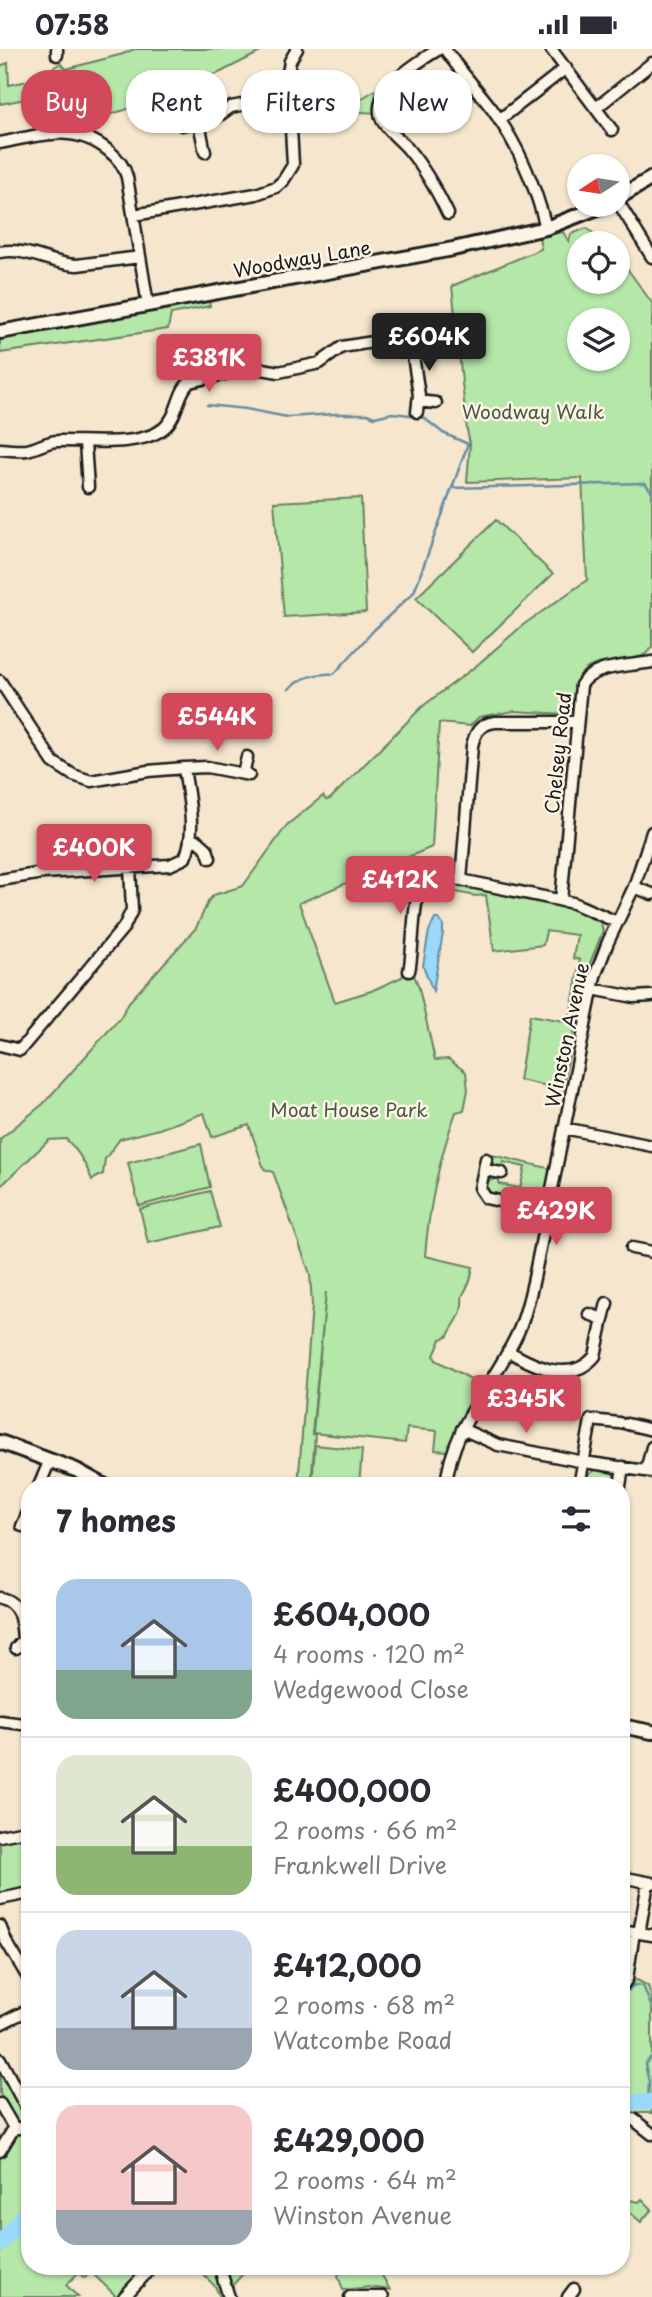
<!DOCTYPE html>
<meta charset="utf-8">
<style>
body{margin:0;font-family:"Playpen Sans",sans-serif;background:#f2f2f3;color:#2b2b33;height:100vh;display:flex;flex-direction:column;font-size:26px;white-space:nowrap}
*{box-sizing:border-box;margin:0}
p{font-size:23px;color:#7c7c81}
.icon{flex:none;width:38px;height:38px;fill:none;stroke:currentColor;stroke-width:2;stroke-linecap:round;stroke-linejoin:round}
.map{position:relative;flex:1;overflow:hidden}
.sheet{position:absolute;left:21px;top:1428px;width:609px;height:798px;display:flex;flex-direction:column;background:#fff;border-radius:28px;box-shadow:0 2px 5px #0004}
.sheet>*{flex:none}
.banner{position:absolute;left:21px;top:21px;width:611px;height:63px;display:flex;gap:14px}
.needle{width:46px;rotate:258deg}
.tools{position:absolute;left:567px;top:105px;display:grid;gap:14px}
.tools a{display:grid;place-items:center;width:63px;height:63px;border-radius:50%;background:#fff;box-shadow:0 2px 5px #0004;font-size:35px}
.price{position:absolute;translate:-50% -60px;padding:0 16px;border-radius:7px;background:#d1495b;color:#fff;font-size:23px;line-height:46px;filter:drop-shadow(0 2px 4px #0008)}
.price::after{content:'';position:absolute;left:50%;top:42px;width:21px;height:16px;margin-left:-10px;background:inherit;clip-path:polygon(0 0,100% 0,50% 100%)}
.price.current{background:#222;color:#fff}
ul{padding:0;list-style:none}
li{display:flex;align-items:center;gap:21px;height:175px;padding:0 35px}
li+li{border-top:2px solid #e1e1e2}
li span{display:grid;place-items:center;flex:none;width:196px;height:140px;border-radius:21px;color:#555}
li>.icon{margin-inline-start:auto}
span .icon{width:84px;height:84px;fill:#fffc;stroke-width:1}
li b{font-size:30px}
h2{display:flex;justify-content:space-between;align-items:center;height:84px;padding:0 35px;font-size:30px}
.pill{padding:0 24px;border-radius:28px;background:#fff;box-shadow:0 2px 5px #0004;font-size:24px;line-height:63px}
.pill.current{background:#d1495b;color:#fff}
.status{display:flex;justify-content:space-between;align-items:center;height:49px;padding:0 35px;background:#fff;direction:ltr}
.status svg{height:19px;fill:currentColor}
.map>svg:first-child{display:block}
.green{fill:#b4e7a8;stroke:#688262;stroke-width:2;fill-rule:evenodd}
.water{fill:#9bd9fc;stroke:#688da2;stroke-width:2}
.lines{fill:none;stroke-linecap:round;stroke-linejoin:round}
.stream{stroke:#688da2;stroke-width:2.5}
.river{stroke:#9bd9fc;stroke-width:16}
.minor-casing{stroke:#1c1c1c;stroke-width:15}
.tertiary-casing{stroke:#1c1c1c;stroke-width:18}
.minor{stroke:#fcf5e5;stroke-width:10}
.tertiary{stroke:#fcf5e5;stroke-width:12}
.labels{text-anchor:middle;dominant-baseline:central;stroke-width:5;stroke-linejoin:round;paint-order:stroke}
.street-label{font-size:19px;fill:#1c1c1c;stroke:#fcf5e5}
.park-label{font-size:19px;fill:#4a5946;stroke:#fcf5e5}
</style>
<div class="status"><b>07:58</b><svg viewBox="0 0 49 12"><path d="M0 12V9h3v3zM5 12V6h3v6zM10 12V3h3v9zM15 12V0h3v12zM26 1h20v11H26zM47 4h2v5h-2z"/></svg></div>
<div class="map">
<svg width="652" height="2248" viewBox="0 0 652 2248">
<rect width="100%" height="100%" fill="#f5e6cd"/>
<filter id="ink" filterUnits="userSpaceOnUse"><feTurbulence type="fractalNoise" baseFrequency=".0143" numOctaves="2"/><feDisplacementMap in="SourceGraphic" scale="14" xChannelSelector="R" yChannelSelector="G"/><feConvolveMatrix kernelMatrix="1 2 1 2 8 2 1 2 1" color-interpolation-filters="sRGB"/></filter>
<g filter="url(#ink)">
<path class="green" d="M134 0H266L221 23 186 38 187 42 92 71 81 39 0 55V17L8 14 9 36 32 31 61 14 66 20 123 5Z
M377 40 374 54 375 64 336 61 298 64 297 48 349 45 356 53Z
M389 44 390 57 402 84C386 74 382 61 389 44Z
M587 179 604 194H579V233H618V207L652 254V598C641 620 592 603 579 628 573 638 574 649 572 660L566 665 514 662 479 668 470 677 439 674 432 798 299 854 335 953 371 942 402 928 404 923 414 926 419 939 435 1011 448 1010 466 1023 468 1041 464 1061 456 1063C439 1110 429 1157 425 1207L473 1218 470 1232 462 1248C464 1265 455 1273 447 1288L441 1290 434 1307 436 1311 480 1335 455 1383 448 1402 435 1401 437 1382 407 1379 405 1394 313 1384 326 1243 312 1385 315 1386 311 1437H298L312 1256 310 1225 273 1123 264 1120 249 1076 212 1088 204 1064 159 1080 120 1090 105 1110 103 1125 92 1131C86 1115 79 1102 66 1090L49 1091 0 1138V1090L43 1055 120 969 129 953 196 879 209 851 214 846 243 837 287 776 323 747 326 751 330 750 423 657 476 617 523 576 587 531 582 429 467 433 470 395 467 381 452 237 541 200 539 188 563 183 569 193 571 185ZM579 271H618V310H579Z
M209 250 210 257 171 265 168 280 0 304V291L32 282Z
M361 449 366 563 284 568 274 453Z
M496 471 553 525 472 603 416 549Z
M452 834 582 862 600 871 603 882 590 914 576 970 570 968 580 911 573 909 577 886 546 882 543 896 494 902 486 846 476 847 450 842Z
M530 966 576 974 562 1040 519 1031Z
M201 1095 210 1138 139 1157 128 1114Z
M492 1106 548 1119 550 1123 544 1154 542 1156 486 1142 485 1137 488 1132 499 1129V1135L520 1139 525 1118 503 1113 501 1119 492 1113Z
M210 1142 220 1178 148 1194 140 1160Z
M315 1396 362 1401 359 1437H312Z
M597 1420 612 1423 617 1432 616 1437H584L586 1427Z
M30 1783V1842L0 1847V1788Z
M637 1931 648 1937 652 1950V2064H634L621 2067V1944L632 1932Z
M0 2018 27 2068 23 2075 16 2073 0 2045Z
M28 2081 30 2085V2217H145L117 2248 91 2223 85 2229 78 2224 66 2236 78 2248H0V2108L15 2085Z
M642 2150 652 2160 641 2173 623 2158 630 2151 639 2153Z
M194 2217H214L224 2248H220L215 2237Z
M226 2217H250L232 2237Z
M347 2217H377L390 2241 369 2238 343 2241 338 2226Z"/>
<path class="water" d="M435 870H439L443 876V884L433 942 423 917 429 882Z"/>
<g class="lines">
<path class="stream" d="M207 356 246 360 287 368 335 365H367L375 368 392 364 410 366 424 369 443 384 468 395 414 543 374 581 334 625C318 624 300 628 289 640
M452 439 645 434 652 443
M621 1948 634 1936 643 1937 652 1959
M648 2051 649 2033 645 2015 652 2007"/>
<path class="river" d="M621 2053H652
M0 2195 30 2158"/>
<defs>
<path id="minor" d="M57 0V6
M439 0C418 13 369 42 382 71 388 83 400 90 408 100 425 120 437 142 448 165
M445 0C459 21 477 40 492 60 519 97 535 135 546 179
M551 0 612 81
M596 59 652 14
M499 71 566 19
M199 74 205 103
M182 76 217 68 231 58 288 47
M0 94C40 86 75 74 109 102 118 109 124 117 127 128L148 256
M618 153 652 208
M134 166 256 145 276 138 283 132 293 116 288 24 290 12 297 0
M0 203C27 198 50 215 77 216L140 208
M410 287 419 346 417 363
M418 352 436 354
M85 394 88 438
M0 400C9 401 19 402 27 401 38 399 47 392 58 392 87 391 140 399 164 379 179 366 177 343 190 333L242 321 262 320 279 323 320 314 342 298 440 282
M0 632 53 713 73 726 91 732 148 722 184 719C188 747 197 783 185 809L170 816 43 824 0 831
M184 719 207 718 249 726
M243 725 247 708
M190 792H198L207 800 210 809
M461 831 472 697C475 683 480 675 495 673H576
M634 838 652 845
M561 852 581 636C593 616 630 617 652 613
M409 922C414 902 412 842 424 831L437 829 461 831 573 854 617 873
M592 940 634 948 652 947
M0 996 20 1001 124 878 132 861 130 818
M564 1079 652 1097
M486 1110 480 1140 486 1149 547 1163
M484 1121 502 1124
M632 1199 652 1203
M603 1270 607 1254
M508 1302C534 1317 571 1336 595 1307L603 1270 589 1265
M627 1375 652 1381
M462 1380 498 1396 584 1413 652 1423
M646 1422 652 1398
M39 1437 50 1411
M446 1437C451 1376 496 1334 519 1281 526 1265 530 1247 534 1229L595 927 608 893 634 838 652 783
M579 1437 591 1371 619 1374
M620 1437 623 1418
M22 1477 30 1459
M0 1549C20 1553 22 1572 23 1591L16 1599
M0 1672 30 1676
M0 1787 30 1781
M621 1828 652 1834
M0 1850 30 1844
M0 1877 6 1892 30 1932
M621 1881 652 1886
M639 1884 648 1834
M621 1939 627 1930 634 1883
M0 1975 30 1960
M0 2010 30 2066
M0 2055 14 2079 0 2102
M621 2072 633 2070 652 2085
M14 2079H24L30 2074
M219 2217 229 2248
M124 2248 153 2217
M350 2248H383
M568 2248 574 2240"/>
<path id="tertiary" d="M618 149 652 129
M0 283 453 200 546 179 605 156
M0 1393 76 1421 105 1437
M621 1677 652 1683"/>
</defs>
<use href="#minor" class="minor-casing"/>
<use href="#tertiary" class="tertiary-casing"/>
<use href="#minor" class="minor"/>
<use href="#tertiary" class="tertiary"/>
</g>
</g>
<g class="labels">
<g class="street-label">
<text transform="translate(302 209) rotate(-10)">Woodway Lane</text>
<text transform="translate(557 704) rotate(-84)">Chelsey Road</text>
<text transform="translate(566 986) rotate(-78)">Winston Avenue</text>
</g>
<g class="park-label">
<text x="533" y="362">Woodway Walk</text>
<text x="349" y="1060">Moat House Park</text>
</g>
</g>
</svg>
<div class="tools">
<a><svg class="needle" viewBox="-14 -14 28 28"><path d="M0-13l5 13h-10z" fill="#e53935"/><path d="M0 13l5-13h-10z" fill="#7c7c81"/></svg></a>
<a><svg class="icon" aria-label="locate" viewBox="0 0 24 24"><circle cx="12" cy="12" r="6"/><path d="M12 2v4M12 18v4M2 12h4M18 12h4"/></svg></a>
<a><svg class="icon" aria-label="layers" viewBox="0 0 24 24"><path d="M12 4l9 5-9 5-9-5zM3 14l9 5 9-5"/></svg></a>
</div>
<b class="price current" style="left:429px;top:324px">£604K</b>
<b class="price" style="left:209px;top:345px">£381K</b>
<b class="price" style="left:217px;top:704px">£544K</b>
<b class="price" style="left:94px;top:835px">£400K</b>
<b class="price" style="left:400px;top:867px">£412K</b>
<b class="price" style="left:556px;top:1198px">£429K</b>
<b class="price" style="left:526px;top:1386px">£345K</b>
<div class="banner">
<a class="pill current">Buy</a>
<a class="pill">Rent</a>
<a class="pill">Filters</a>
<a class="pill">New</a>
</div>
<section class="sheet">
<h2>7 homes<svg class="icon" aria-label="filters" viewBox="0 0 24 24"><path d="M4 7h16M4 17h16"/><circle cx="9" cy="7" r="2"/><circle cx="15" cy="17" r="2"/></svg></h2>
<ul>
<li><span style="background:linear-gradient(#a9c7e8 65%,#7fa58c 0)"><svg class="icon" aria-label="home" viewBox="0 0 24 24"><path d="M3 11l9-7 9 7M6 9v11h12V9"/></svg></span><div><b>£604,000</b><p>4 rooms · 120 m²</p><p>Wedgewood Close</p></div></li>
<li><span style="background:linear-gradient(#dfe7d0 65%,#8fb573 0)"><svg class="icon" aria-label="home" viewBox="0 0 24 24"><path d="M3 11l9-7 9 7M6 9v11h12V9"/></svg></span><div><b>£400,000</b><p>2 rooms · 66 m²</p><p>Frankwell Drive</p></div></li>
<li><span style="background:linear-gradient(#c9d6e8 70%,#9aa5b1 0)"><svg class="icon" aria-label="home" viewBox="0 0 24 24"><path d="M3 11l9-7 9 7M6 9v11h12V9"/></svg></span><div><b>£412,000</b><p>2 rooms · 68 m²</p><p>Watcombe Road</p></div></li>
<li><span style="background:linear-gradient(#f6c9c9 75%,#9aa5b1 0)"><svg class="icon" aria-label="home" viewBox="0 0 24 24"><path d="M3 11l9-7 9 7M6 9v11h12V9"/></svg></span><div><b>£429,000</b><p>2 rooms · 64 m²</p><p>Winston Avenue</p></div></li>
</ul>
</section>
</div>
